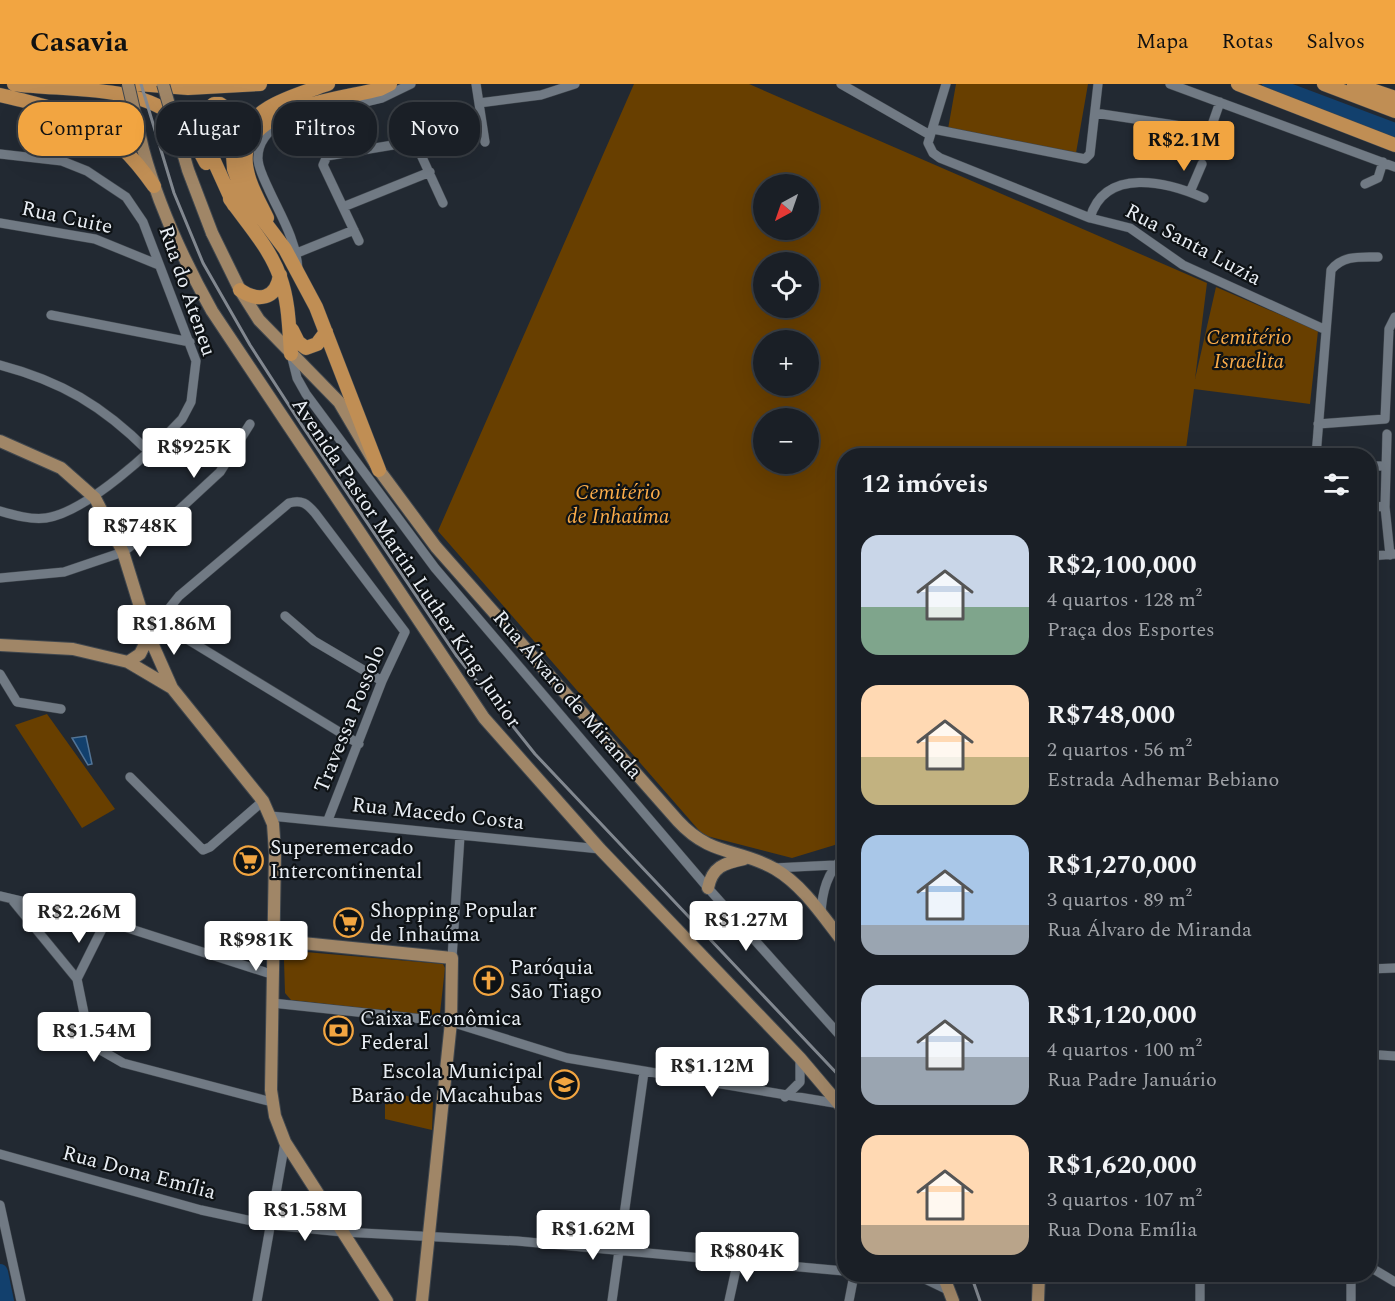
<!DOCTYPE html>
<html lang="pt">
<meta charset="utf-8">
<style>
body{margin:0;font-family:Spectral,serif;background:#272c32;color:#f1f3f6;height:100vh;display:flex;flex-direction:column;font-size:22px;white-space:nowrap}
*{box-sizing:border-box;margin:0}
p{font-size:20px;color:#9fa2a7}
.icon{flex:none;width:33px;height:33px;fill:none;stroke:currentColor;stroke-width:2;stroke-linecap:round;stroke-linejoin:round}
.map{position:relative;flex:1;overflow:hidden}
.details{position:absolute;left:837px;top:364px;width:540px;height:834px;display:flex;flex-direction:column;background:#1a1f26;border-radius:24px;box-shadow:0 6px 24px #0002,0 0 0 2px #383d43}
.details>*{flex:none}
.hud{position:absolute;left:18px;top:18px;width:570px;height:54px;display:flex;gap:12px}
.needle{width:39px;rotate:220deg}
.controls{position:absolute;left:753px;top:90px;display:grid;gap:12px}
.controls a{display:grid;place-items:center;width:66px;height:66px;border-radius:50%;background:#1a1f26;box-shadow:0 6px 24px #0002,0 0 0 2px #383d43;font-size:30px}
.price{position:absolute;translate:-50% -51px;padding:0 14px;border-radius:6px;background:#fff;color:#222;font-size:20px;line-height:39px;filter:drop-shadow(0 2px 3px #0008)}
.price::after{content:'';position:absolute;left:50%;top:36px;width:18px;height:14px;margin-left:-9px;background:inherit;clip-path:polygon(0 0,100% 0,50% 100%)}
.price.on{background:#f2a541;color:#111}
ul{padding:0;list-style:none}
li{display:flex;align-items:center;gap:18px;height:150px;padding:0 24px}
li span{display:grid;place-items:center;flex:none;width:168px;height:120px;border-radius:18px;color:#555}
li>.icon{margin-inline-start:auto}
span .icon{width:72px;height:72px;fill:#fffc;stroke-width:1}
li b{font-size:26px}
h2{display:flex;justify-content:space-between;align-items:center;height:72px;padding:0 24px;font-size:26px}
.pill{padding:0 21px;border-radius:24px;background:#1a1f26;box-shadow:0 6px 24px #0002,0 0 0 2px #383d43;font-size:21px;line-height:54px}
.pill.on{background:#f2a541;color:#111}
header{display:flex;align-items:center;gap:36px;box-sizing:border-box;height:84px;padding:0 30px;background:#f2a541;color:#111}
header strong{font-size:28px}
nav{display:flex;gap:33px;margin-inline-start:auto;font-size:21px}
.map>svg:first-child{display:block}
.green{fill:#683f00;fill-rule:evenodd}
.water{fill:#12406d;stroke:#527496;stroke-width:1.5}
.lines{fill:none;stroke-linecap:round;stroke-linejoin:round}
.river{stroke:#12406d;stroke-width:16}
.minor-casing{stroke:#40474e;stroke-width:10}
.major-casing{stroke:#40474e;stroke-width:14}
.highway-casing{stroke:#40474e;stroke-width:15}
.minor{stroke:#717a84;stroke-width:9}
.major{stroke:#a08667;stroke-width:12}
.highway{stroke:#c08e54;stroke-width:14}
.rail{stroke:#828890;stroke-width:3}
.major-bridge-casing{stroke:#40474e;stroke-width:14;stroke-linecap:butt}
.major-bridge{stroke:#a08667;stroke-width:12}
.labels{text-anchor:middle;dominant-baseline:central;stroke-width:4.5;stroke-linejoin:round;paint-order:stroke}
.street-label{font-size:21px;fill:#e9eef4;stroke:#0e1215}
.park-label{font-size:21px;font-style:italic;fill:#fbac49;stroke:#0e1215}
.poi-label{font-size:21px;fill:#e9eef4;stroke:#0e1215;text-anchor:start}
</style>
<header>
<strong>Casavia</strong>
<nav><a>Mapa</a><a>Rotas</a><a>Salvos</a></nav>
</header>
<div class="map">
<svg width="1395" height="1217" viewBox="0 0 1395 1217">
<rect width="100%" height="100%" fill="#222932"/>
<path class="green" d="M634 0H749L1207 199 1195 295 1216 203 1318 247 1310 320 1194 305 1185 372H844V755L838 760 792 774 703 751 438 447ZM764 100H808V146H764ZM764 178H808V224H764ZM764 256H808V302H764ZM764 334H808V380H764Z
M956 0H1088L1076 69 948 45Z
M47 630 115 725 82 744 15 641Z
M294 867 443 880 445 884 440 929 435 932 291 916 285 909 284 876 285 870Z
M385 1007 433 1018 432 1046 385 1035Z"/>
<path class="water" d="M86 652 92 680 88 681 72 654Z"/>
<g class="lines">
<path class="river" d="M1270 0 1395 47
M0 1188 6 1217"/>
<defs>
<path id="minor" d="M476 0 485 58
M841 0 930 51
M946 0 928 59 933 69 940 74 1090 134 1130 144 1183 181 1326 246
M1170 0 1395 83
M479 19 541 11 575 0
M1095 29 1201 45 1212 41 1220 18
M294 35 317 50 366 44
M933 45 1085 75 1090 70 1098 0
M0 70 62 77 87 87 126 113 143 138 196 277 191 318 182 335C154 365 87 428 46 434 31 436 14 431 0 427
M1365 100 1378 94 1383 78
M1190 108 1202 80
M343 123 430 88
M1090 134C1105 82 1168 98 1204 114
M0 139 95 155 159 181
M359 157 323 81 327 72 411 58 416 60 443 119
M297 169 354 146
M298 185C296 156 281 132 269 106 265 97 259 86 258 76 257 59 269 46 282 38L382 14 411 0
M51 231 190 258
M291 270 297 294 306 310 435 484 708 804 844 956
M0 281C61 297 103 322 148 367
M1318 340 1385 335 1389 245 1395 233
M1387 350 1385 423 1390 471
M1316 372 1331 186C1343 171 1360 173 1378 173
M1370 382H1386
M1370 422 1385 423
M1370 472 1395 470
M0 494 64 488 123 468 180 425 220 388 250 340
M141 527 359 660
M285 532 314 557 382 597
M159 537 179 512 289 419C302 415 307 420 315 429L405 548 382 597 328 736
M149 552 169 544
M0 590 17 618 61 625
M130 693 203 766 210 763 263 717
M271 732 600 765
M774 784 835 781
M0 812 106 837 271 890
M13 817 77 895 87 944 97 964 123 979 272 1018
M821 830C822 808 827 788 844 773
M452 874 460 752
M1370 885 1395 884
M77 895 106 837
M272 919 451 938 567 974 840 1020
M1380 971 1395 972
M785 1013 800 998V974
M0 1070 201 1126 271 1141 343 1148 517 1157 844 1187
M0 1121 21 1217
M1370 1183 1395 1198
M888 1191 925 1195 950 1207
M1351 1191V1217
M257 1217 285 1058
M612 1217 644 988
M729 1217 738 1176
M849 1217 854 1191
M1200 1217V1191"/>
<path id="major" d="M143 65C158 120 184 177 212 227L484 634 600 765 800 974 844 1026
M212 149 240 206 259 236 339 318 379 386 436 463 678 737C711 773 739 764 775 785 804 802 824 834 844 859
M0 357 61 384 95 414 123 468 149 552 172 604 263 717 273 740 275 768 271 1006 275 1032 285 1058 387 1217
M0 561 73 565 128 578 172 604
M128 578 140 570 149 552
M708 804C712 783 724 779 744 775
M272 856 452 874 451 938 422 1217
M943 1191 953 1217
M1038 1217 1039 1191"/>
<path id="highway" d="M14 0C63 7 142 0 178 36 191 49 198 64 206 79
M138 0 188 4 260 0
M1238 0 1395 61
M1324 0 1395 27
M1354 0 1395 14
M0 11C74 28 109 38 154 102
M236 63C251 22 290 13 328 0
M230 115C247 139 270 164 280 193 289 218 289 244 291 270
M234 121 204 55 202 30 214 20H220L230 27 234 85 242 108 285 165 316 223 379 386
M267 134C258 115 243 91 246 69 253 22 342 15 380 5L390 0
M240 206C258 218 276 216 280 191
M292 246 298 258 306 264 317 260 326 248"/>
</defs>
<use href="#minor" class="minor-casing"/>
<use href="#major" class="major-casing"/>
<use href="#highway" class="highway-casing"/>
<use href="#minor" class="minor"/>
<use href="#major" class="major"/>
<use href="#highway" class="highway"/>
<path class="rail" d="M141 0 174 109 203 179 250 261 303 343 456 571 535 670 844 997
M971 1191 980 1217"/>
<defs>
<path id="major-bridge" d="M128 0 143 65
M163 0 188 86 212 149"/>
</defs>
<use href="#major-bridge" class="major-bridge-casing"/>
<use href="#major-bridge" class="major-bridge"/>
</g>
<defs>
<symbol id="supermarket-ring" viewBox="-11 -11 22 22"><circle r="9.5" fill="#0e1215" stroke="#f2a541" stroke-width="1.5"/><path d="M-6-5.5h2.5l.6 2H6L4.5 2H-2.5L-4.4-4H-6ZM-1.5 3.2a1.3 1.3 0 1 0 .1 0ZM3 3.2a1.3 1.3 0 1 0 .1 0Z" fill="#f2a541"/></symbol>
<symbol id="church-ring" viewBox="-11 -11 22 22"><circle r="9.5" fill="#0e1215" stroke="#f2a541" stroke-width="1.5"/><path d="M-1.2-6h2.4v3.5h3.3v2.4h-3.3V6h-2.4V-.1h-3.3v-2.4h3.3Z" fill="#f2a541"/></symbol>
<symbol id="bank-ring" viewBox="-11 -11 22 22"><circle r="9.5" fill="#0e1215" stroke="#f2a541" stroke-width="1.5"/><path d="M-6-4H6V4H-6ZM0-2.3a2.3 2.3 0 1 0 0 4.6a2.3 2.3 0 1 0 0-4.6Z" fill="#f2a541"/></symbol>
<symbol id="school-ring" viewBox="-11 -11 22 22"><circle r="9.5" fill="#0e1215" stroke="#f2a541" stroke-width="1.5"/><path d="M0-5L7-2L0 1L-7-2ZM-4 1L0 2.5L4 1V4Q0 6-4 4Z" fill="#f2a541"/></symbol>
</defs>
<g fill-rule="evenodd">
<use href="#supermarket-ring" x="232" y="760" width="33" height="33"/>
<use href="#supermarket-ring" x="332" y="822" width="33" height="33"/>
<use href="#church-ring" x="472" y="880" width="33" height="33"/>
<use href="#bank-ring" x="322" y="930" width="33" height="33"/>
<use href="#school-ring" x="548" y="984" width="33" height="33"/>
</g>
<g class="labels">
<g class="street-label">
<text transform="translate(67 134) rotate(12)">Rua Cuite</text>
<text transform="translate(1193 161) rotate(28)">Rua Santa Luzia</text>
<text transform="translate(187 207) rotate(71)">Rua do Ateneu</text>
<text transform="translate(406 479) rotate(56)">Avenida Pastor Martin Luther King Junior</text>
<text transform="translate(567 611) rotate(49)">Rua Álvaro de Miranda</text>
<text transform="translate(350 635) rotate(-68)">Travessa Possolo</text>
<text transform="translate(438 730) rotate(6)">Rua Macedo Costa</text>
<text transform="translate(139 1089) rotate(15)">Rua Dona Emília</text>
</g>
<g class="park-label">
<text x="1249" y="254">Cemitério<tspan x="1249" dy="24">Israelita</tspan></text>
<text x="618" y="409">Cemitério<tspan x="618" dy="24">de Inhaúma</tspan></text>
</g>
<g class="poi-label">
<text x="270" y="764">Superemercado<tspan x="270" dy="24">Intercontinental</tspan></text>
<text x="370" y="827">Shopping Popular<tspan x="370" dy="24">de Inhaúma</tspan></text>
<text x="510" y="884">Paróquia<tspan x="510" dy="24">São Tiago</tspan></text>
<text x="360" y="935">Caixa Econômica<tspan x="360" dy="24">Federal</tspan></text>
<text x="543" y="988" text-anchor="end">Escola Municipal<tspan x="543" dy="24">Barão de Macahubas</tspan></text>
</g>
</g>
</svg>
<div class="controls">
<a><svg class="needle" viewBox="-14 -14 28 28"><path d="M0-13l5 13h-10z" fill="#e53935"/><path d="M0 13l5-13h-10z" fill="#9fa2a7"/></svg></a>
<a><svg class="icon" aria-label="locate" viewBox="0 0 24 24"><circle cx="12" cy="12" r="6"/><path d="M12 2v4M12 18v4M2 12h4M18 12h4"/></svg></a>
<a>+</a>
<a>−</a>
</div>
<b class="price on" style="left:1184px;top:88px">R$2.1M</b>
<b class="price" style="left:194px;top:395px">R$925K</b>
<b class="price" style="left:140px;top:474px">R$748K</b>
<b class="price" style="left:174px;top:572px">R$1.86M</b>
<b class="price" style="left:79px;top:860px">R$2.26M</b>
<b class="price" style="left:746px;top:868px">R$1.27M</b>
<b class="price" style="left:256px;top:888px">R$981K</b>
<b class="price" style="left:94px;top:979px">R$1.54M</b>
<b class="price" style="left:712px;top:1014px">R$1.12M</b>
<b class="price" style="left:305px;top:1158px">R$1.58M</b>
<b class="price" style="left:593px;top:1177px">R$1.62M</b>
<b class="price" style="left:747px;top:1199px">R$804K</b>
<div class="hud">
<a class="pill on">Comprar</a>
<a class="pill">Alugar</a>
<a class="pill">Filtros</a>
<a class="pill">Novo</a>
</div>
<section class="details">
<h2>12 imóveis<svg class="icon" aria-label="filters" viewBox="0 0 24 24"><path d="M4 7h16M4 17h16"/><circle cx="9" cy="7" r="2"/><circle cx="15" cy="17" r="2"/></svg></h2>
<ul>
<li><span style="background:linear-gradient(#c9d6e8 60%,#7fa58c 0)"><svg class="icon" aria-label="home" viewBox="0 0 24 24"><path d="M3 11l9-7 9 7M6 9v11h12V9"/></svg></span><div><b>R$2,100,000</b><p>4 quartos · 128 m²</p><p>Praça dos Esportes</p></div></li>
<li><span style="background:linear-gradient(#ffd9b3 60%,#c2b280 0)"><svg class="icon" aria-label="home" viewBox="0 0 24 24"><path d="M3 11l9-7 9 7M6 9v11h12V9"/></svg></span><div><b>R$748,000</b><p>2 quartos · 56 m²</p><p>Estrada Adhemar Bebiano</p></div></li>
<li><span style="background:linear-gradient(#a9c7e8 75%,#9aa5b1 0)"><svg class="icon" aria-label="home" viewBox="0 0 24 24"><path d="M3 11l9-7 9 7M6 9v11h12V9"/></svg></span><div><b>R$1,270,000</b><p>3 quartos · 89 m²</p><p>Rua Álvaro de Miranda</p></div></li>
<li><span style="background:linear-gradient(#c9d6e8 60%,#9aa5b1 0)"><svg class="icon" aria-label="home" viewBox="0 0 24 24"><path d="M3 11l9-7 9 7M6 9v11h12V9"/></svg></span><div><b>R$1,120,000</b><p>4 quartos · 100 m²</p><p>Rua Padre Januário</p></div></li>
<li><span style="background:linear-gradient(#ffd9b3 75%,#b9a48a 0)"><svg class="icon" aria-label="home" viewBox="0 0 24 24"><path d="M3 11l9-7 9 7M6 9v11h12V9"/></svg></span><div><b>R$1,620,000</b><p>3 quartos · 107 m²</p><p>Rua Dona Emília</p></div></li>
</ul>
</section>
</div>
